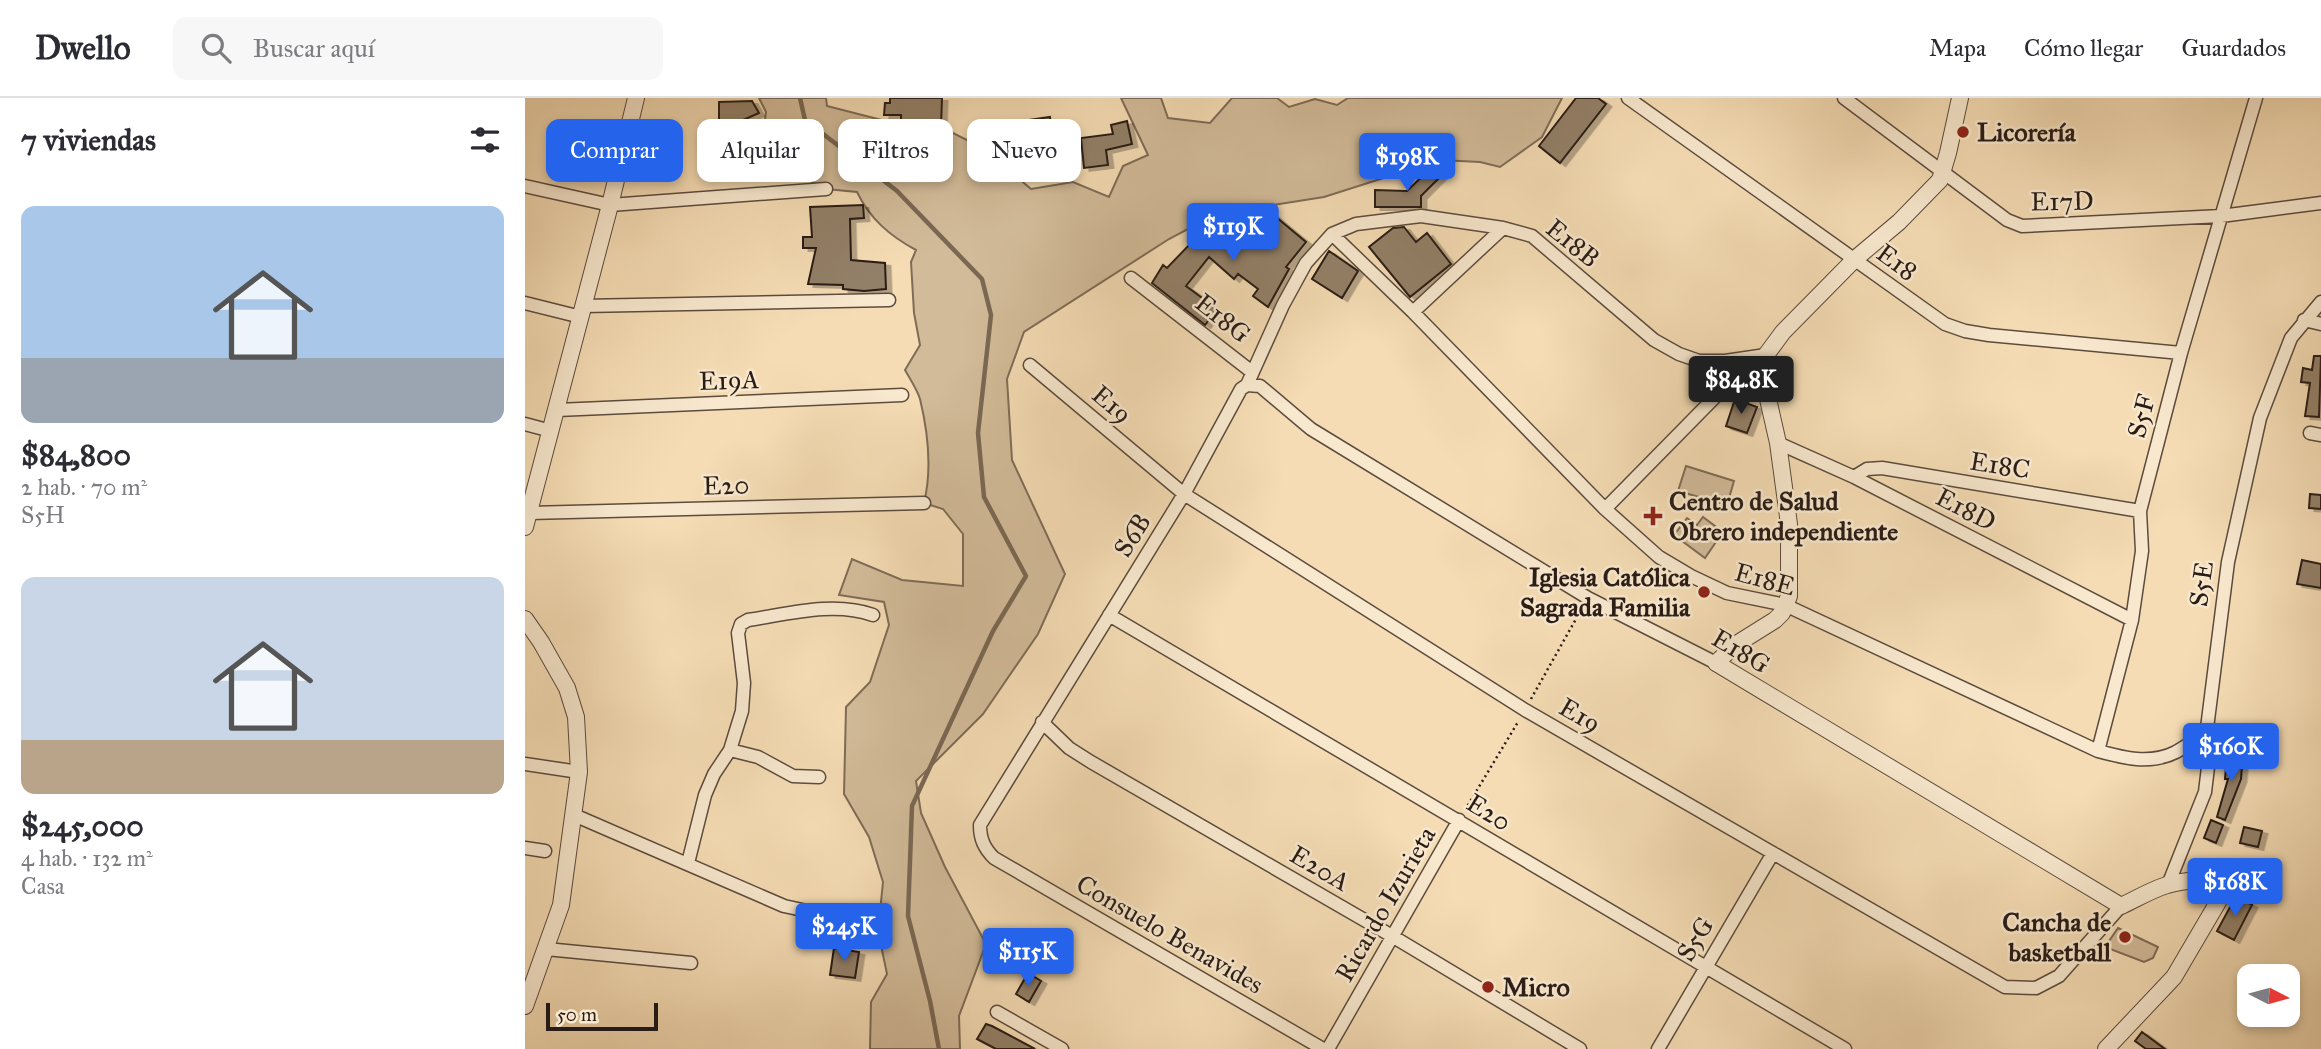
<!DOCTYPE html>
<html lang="es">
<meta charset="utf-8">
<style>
body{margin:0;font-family:"IM FELL Great Primer",serif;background:#f7f7f7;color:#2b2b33;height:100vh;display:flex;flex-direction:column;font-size:26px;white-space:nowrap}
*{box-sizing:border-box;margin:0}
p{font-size:23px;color:#7c7c81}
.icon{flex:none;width:38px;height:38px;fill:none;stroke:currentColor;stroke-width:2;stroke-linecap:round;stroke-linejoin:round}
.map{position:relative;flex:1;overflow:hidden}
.side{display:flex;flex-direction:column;background:#fff;width:525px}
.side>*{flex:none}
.banner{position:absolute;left:21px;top:21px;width:665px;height:63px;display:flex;gap:14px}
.needle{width:46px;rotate:96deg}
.controls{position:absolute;left:1712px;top:866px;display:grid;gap:14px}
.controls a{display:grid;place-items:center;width:63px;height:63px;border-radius:14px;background:#fff;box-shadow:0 4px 10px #0003;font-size:35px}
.scale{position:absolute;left:21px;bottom:18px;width:112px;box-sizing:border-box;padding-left:7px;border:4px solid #291c16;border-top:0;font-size:19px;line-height:24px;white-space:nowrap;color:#291c16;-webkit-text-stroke:5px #f8e8ce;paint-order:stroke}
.price{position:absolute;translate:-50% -60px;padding:0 16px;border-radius:7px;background:#2563eb;color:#fff;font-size:23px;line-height:46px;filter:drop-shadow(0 2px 4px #0008)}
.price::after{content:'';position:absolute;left:50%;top:42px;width:21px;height:16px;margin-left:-10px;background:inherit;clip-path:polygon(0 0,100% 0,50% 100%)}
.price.on{background:#222;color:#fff}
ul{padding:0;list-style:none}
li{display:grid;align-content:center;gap:14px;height:371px;padding:0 21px}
li span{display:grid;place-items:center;height:217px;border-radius:14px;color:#555}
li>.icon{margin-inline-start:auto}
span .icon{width:126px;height:126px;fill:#fffc;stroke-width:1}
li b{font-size:30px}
h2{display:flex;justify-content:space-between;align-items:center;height:84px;padding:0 21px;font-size:30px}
.pill{padding:0 24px;border-radius:14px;background:#fff;box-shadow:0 4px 10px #0003;font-size:24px;line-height:63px}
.pill.on{background:#2563eb;color:#fff}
header{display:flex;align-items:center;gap:42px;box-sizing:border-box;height:98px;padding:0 35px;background:#fff;border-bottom:2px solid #e1e1e2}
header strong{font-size:33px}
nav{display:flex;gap:38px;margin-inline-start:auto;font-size:24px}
.search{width:490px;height:63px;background:#f7f7f7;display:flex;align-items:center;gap:18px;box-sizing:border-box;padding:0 24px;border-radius:14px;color:#7c7c81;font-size:26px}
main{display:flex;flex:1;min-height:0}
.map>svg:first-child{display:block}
.green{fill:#d2bb99;stroke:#7e6c58;stroke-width:2}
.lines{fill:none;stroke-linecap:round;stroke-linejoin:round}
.stream{stroke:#7a6854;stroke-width:4.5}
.building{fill:#938068;stroke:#291c16;stroke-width:2;filter:url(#shadow)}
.minor-casing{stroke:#5c4c3e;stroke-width:15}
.tertiary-casing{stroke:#5c4c3e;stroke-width:18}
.path{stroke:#291c16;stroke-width:2.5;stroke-dasharray:2 3.5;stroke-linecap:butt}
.minor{stroke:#f8e8ce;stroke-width:12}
.tertiary{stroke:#f8e8ce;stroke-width:16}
.poi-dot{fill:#8f2418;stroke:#f8e8ce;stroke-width:2.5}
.labels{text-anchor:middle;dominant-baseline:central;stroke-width:5;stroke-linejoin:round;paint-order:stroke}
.poi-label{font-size:26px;font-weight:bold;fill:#291c16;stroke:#f8e8ce;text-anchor:start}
.street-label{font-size:26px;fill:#291c16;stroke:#f8e8ce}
</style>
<header>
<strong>Dwello</strong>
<div class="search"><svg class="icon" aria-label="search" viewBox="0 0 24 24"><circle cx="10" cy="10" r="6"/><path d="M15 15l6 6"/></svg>Buscar aquí</div>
<nav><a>Mapa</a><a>Cómo llegar</a><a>Guardados</a></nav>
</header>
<main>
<section class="side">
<h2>7 viviendas<svg class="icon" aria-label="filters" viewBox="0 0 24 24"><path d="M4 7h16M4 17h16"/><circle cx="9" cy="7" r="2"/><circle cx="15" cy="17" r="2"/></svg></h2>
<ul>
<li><span style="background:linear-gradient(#a9c7e8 70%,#9aa5b1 0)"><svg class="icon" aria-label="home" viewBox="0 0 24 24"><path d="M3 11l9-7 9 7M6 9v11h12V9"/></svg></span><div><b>$84,800</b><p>2 hab. · 70 m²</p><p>S5H</p></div></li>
<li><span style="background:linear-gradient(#c9d6e8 75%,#b9a48a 0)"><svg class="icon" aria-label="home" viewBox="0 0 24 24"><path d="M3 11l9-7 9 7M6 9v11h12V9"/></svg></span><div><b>$245,000</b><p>4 hab. · 132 m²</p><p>Casa</p></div></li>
</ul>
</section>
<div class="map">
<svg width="1796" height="951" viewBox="0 0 1796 951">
<defs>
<filter id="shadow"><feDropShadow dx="5.5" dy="3" stdDeviation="0" flood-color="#0004"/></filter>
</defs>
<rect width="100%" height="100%" fill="#f5dcb4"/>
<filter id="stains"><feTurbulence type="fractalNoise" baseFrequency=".00286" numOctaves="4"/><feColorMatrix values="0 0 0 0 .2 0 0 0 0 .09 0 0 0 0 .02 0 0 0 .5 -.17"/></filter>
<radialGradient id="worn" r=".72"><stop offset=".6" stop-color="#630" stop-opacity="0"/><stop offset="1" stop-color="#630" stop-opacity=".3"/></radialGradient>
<path class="green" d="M234 0H301L302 8 376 27 416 29 458 50 506 91 548 84 584 99 598 68 623 57 596 0H636L643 20 685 25 707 0H752L764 9 790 1 812 7 823 0H1037L1017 39 975 69 955 64 915 62 799 99 691 116 644 141 499 234 482 281 487 362 540 476 513 536 458 616 391 683 396 715 420 769 461 846 434 918 435 951H345L346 904 362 876 353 833 358 784 344 739 319 696 321 609 345 584 364 527 359 504 314 497 327 461 377 482 438 488V436L418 411 399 405C407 372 403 334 395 301 392 291 385 281 380 272L395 247 389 215 386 164 391 152C365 138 345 121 332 94L301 91 270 75 239 28 241 14Z
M1161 368 1209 383 1202 407 1153 393Z
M1178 419 1190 428 1185 435 1193 441 1180 460 1149 437 1162 420 1172 427Z
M1593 830 1633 849 1628 860 1619 864 1580 849Z"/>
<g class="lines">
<path class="stream" d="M275 0 280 22 372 93 457 181 466 217 453 335 459 399 501 478 468 533 387 708 383 818 405 903 414 951"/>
</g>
<path class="building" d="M365 0H417L416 29 376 27V17H359L360 5H365Z
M1051 0H1073L1081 6 1035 65 1014 48Z
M227 3 234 15 216 23 194 25V4Z
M525 19 529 55 508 58 503 22Z
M602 23 607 46 581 52 583 67 559 70 556 40 588 36 586 27Z
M249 46V70L215 71 214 48Z
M907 69 916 78 896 98V109H850V92L882 93Z
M338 107 339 120 325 121 326 162 360 165 361 191 339 193 318 191V187L283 186 291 150H278V139H287L285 109Z
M745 114 781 144 761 169 764 171 743 209 728 198 733 191 713 176 709 181 684 159 661 188 692 211 680 227 627 185 638 167 642 170 688 122 714 144Z
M879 129 891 144 902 135 926 166 885 199 844 149 868 130Z
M804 153 833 173 817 200 787 181Z
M1789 258H1796L1794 319 1780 318 1785 285 1776 284 1778 270 1787 272Z
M1210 301 1232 309 1222 335 1201 328Z
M1785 396 1796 397V411L1784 410Z
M1777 462 1796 466V490L1772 486Z
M1706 653 1718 655 1716 681 1700 722 1692 719 1703 681H1700L1701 669H1704Z
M1686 722 1698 727 1691 745 1679 740Z
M1719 729 1737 733 1733 749 1715 745Z
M1711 798 1727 807 1709 842 1692 833Z
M309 850 334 854 330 880 305 877Z
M503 875 516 883 504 904 491 896Z
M461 926 467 928 510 951H471L452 941Z
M1617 934 1640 951H1621L1610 943Z"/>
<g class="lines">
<defs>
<path id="minor" d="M1103 0 1420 226 1440 233 1464 237 1656 255
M1319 0 1482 122 1497 128 1696 118 1796 105
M0 88 85 107 301 91
M807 136 888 214 1080 411 1134 459 1166 478 1202 495 1260 507 1573 653C1599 660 1625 667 1651 654 1661 648 1669 642 1681 638
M606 180 727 274
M0 205 56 219
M58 208 364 202
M888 214 978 130
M1779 222 1796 226
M505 267 659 396 1000 612 1480 889 1511 890 1534 878 1596 808
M722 287 735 288 786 331 1063 500 1191 565
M32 312 377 297
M0 326 26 333
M1785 335 1796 337
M1253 345 1329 379 1607 522
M1329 379 1342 371 1357 370 1615 413
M1080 411 1197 292 1241 257
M4 415 399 405
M584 517 1320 951
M517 624 544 650 566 664 867 838 1055 951
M205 652 233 659 268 678 294 679
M1573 653 1607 522 1617 453 1615 413 1656 255 1731 0
M0 666 54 674
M49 717 259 808 282 813H321
M0 750 20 753
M163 765 180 697 189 676 205 652 217 613 219 585 213 535 216 526 223 522C263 516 309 503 348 517
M1643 787 1680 694 1684 661 1681 638 1703 464 1735 320 1766 240 1796 204
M21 851 166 865
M472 914 537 951
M798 951 469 760C459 750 455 741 455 727L659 396 716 291 722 287 758 207 781 165 807 136 831 126 896 118 978 130 1007 138 1129 242 1154 256 1174 263H1200L1241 257
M803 951 934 722
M1133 951 1248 755"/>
<path id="tertiary" d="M1435 0 1423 55 1415 82 1374 124 1330 161 1258 234 1241 257 1243 301 1253 345 1264 426V498L1257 515 1250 522 1210 547 1191 565 1596 808C1611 801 1626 792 1642 787 1660 782 1697 776 1693 804L1649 879 1581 951
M0 429 85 107 111 0
M0 521 16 544 42 590 51 619 54 674 36 807 0 908"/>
</defs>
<use href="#minor" class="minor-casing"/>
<use href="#tertiary" class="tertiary-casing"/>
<path class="path" d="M1006 601 1056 512
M940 712 993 624"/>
<use href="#minor" class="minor"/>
<use href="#tertiary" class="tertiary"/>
</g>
<g class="poi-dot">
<circle cx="1438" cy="34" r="7"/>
<path d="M1124.5 407.5h7v7h7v7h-7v7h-7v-7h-7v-7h7z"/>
<circle cx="1179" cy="494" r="7"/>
<circle cx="1600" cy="839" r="7"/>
<circle cx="963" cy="889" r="7"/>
</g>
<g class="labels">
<g class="poi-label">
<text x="1452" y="34">Licorería</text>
<text x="1144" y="403">Centro de Salud<tspan x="1144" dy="30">Obrero independiente</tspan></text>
<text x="1165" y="479" text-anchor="end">Iglesia Católica<tspan x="1165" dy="30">Sagrada Familia</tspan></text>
<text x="1586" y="824" text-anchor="end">Cancha de<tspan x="1586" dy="30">basketball</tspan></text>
<text x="977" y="889">Micro</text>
</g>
<g class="street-label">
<text transform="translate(1537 103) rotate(-1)">E17D</text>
<text transform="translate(1048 145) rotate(39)">E18B</text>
<text transform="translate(1372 164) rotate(36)">E18</text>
<text transform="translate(698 220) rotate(38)">E18G</text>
<text transform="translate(204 282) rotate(-2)">E19A</text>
<text transform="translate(587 306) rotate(40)">E19</text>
<text transform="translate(1616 318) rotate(-75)">S5F</text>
<text transform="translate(1475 367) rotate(9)">E18C</text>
<text transform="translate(201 387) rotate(-2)">E20</text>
<text transform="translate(1441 411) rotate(27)">E18D</text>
<text transform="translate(607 437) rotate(-58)">S6B</text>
<text transform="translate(1240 481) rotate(15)">E18E</text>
<text transform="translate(1676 486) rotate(-82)">S5E</text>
<text transform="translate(1216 553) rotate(30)">E18G</text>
<text transform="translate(1055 617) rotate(30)">E19</text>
<text transform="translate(964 714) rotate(31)">E20</text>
<text transform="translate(795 770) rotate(30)">E20A</text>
<text transform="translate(860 806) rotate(-60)">Ricardo Izurieta</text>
<text transform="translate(645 836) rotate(30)">Consuelo Benavides</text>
<text transform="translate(1170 841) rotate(-59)">S5G</text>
</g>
</g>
<rect width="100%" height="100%" filter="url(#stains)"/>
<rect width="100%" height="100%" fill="url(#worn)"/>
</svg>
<div class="controls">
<a><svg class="needle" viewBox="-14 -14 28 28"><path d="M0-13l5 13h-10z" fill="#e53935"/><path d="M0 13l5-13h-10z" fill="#7c7c81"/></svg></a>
</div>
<div class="scale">50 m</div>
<b class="price" style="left:882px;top:95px">$198K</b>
<b class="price" style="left:708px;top:165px">$119K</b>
<b class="price on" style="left:1216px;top:318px">$84.8K</b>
<b class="price" style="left:1706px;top:685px">$160K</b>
<b class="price" style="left:1710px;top:820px">$168K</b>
<b class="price" style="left:319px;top:865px">$245K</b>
<b class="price" style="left:503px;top:890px">$115K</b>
<div class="banner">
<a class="pill on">Comprar</a>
<a class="pill">Alquilar</a>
<a class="pill">Filtros</a>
<a class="pill">Nuevo</a>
</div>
</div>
</main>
